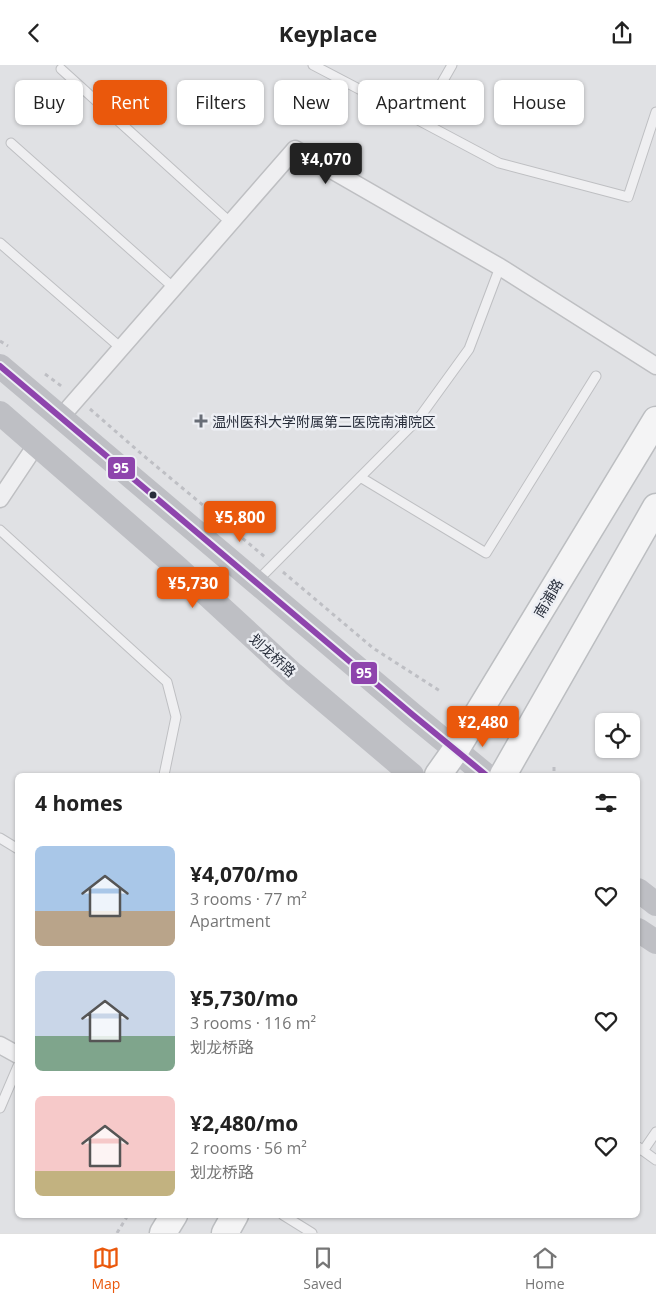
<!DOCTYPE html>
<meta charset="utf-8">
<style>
body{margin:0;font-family:"Open Sans","Noto Sans SC",sans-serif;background:#f6f6f6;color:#222;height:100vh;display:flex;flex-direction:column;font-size:19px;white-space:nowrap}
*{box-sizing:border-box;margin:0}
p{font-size:16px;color:#767676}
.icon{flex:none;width:28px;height:28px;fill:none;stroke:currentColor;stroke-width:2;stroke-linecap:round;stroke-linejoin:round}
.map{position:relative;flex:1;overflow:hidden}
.side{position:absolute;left:15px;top:708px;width:625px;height:445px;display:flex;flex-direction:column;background:#fff;border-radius:8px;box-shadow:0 1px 4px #0004}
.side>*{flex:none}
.hud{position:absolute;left:15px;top:15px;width:626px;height:45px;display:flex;gap:10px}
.fabs{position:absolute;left:595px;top:648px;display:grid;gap:10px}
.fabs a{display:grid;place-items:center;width:45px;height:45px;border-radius:8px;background:#fff;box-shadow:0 1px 4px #0004;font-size:25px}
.price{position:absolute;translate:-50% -42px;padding:0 11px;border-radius:5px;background:#ea580c;color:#fff;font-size:16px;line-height:32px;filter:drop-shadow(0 1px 2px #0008)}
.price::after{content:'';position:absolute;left:50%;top:30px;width:15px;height:11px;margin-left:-8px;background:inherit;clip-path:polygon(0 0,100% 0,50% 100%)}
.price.on{background:#222;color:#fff}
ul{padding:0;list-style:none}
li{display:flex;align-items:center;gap:15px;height:125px;padding:0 20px}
li span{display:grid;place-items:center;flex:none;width:140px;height:100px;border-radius:8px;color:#555}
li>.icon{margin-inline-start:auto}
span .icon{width:60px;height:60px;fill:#fffc;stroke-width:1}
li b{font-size:21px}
h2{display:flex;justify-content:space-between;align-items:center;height:60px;padding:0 20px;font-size:21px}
.tag{padding:0 18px;border-radius:8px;background:#fff;box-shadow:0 1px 4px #0004;font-size:18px;line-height:45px}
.tag.on{background:#ea580c;color:#fff}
header{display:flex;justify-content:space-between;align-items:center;height:65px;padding:0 20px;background:#fff;font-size:22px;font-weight:700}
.tabs{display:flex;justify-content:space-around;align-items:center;height:70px;border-top:1px solid #e0e0e0;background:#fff;font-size:14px;color:#767676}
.tabs a{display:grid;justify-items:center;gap:2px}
.tabs .on{color:#ea580c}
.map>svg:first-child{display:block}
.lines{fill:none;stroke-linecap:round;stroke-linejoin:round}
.lane-casing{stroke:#bebfc2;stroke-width:11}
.street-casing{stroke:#bebfc2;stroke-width:19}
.primary-casing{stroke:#bcbec1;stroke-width:29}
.path{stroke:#bebfc4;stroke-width:3;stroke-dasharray:4 4;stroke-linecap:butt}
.lane{stroke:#efeff1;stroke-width:9}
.street{stroke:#efeff1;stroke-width:16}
.secondary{stroke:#bebfc4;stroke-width:24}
.primary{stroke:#f4f4f5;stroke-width:26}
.bus-1-casing{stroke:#edeff4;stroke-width:10}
.bus-1{stroke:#8e44ad;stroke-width:6}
.poi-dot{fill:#686d76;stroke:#edeff4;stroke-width:2}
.bus-dot{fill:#282e3b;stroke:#edeff4;stroke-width:2}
.labels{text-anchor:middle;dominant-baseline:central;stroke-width:5;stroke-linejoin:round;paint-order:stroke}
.poi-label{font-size:14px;fill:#282e3b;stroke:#edeff4;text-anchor:start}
.street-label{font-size:14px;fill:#282e3b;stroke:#edeff4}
.line-badge{stroke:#edeff4;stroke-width:2}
.badge-label{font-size:14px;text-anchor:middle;font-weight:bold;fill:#fff}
</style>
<header><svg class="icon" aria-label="back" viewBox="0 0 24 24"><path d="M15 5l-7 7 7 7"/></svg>Keyplace<svg class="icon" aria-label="share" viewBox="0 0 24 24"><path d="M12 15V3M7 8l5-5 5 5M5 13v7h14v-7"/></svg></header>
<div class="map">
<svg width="656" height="1168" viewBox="0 0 656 1168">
<rect width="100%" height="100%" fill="#e0e1e4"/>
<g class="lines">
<defs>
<path id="lane" d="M313 0 420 56 452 0
M61 4 231 158
M420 56 499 98 628 132 656 47
M11 78 174 223
M0 178 121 283
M360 412 486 488 596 311
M0 465 167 617 176 652 164 710
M257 516 419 353 469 284 500 202
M0 773 18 784
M0 1043 18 1001
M638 1082 656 1095
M643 1086 656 1067
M283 1150 312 1168"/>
<path id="street" d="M61 352 295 84 500 202 656 301
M0 434 36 380
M0 980 18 990"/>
<path id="primary" d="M438 710 455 686 656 355
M503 710 656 442
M163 1168 174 1150
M225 1168 235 1150"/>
</defs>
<use href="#lane" class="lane-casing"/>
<use href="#street" class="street-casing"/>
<use href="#primary" class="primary-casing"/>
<path class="path" d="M0 276 8 281
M45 309 64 323
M90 344 144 391 265 492
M283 507 373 583 440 626
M554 702V710
M117 1168 128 1150"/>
<use href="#lane" class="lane"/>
<use href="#street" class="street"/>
<path class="secondary" d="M0 301 413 650 486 710
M0 348 179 504 293 609 412 710
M638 825 656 839
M638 865 656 877"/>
<use href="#primary" class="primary"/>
<defs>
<path id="bus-1" d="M0 301 413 650 486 710"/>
</defs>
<use href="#bus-1" class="bus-1-casing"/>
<use href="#bus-1" class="bus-1"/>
</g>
<path class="poi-dot" d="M198.5 348.5h5v5h5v5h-5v5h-5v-5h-5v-5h5z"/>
<circle class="bus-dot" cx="153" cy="430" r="4.5"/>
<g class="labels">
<g class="poi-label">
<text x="212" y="356">温州医科大学附属第二医院南浦院区</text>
</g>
<g class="street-label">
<text transform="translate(548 533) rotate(-59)">南浦路</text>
<text transform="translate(273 590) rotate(42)">划龙桥路</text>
</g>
</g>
<g class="line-badge">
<rect x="107" y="391" width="29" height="24" rx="5" fill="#8e44ad"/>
<rect x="350" y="596" width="28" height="24" rx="5" fill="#8e44ad"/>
</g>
<g class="badge-label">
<text x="121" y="408">95</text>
<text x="364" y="613">95</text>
</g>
</svg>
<div class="fabs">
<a><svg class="icon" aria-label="locate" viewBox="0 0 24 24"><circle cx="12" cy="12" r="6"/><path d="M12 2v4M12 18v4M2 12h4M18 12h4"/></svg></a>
</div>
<b class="price on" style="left:326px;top:120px">¥4,070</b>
<b class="price" style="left:240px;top:478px">¥5,800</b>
<b class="price" style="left:193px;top:544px">¥5,730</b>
<b class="price" style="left:483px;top:683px">¥2,480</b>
<div class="hud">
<a class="tag">Buy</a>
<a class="tag on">Rent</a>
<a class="tag">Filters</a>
<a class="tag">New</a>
<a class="tag">Apartment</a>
<a class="tag">House</a>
</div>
<section class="side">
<h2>4 homes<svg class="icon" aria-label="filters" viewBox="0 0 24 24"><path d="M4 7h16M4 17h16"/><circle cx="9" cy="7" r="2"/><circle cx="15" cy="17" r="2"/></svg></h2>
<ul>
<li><span style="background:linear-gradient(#a9c7e8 65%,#b9a48a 0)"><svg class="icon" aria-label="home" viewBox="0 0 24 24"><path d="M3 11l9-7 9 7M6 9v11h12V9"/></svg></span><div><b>¥4,070/mo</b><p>3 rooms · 77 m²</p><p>Apartment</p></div><svg class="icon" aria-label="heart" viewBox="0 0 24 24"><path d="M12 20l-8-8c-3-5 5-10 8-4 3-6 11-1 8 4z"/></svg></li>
<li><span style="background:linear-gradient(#c9d6e8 65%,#7fa58c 0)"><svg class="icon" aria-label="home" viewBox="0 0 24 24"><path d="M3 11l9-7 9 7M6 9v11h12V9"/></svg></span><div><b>¥5,730/mo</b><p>3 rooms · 116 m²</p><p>划龙桥路</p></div><svg class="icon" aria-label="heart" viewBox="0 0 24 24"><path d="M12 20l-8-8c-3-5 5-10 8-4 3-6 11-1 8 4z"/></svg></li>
<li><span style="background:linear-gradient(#f6c9c9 75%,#c2b280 0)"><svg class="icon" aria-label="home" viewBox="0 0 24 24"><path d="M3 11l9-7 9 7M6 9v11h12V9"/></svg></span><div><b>¥2,480/mo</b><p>2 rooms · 56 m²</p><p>划龙桥路</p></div><svg class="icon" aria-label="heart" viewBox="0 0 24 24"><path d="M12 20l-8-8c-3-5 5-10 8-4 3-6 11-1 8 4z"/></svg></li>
</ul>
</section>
</div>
<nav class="tabs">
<a class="on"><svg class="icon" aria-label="map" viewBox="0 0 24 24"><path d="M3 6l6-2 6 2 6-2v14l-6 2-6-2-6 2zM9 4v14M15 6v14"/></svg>Map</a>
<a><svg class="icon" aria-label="saved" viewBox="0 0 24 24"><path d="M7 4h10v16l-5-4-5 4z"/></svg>Saved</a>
<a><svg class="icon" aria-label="home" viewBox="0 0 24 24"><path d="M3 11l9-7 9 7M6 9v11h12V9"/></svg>Home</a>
</nav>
